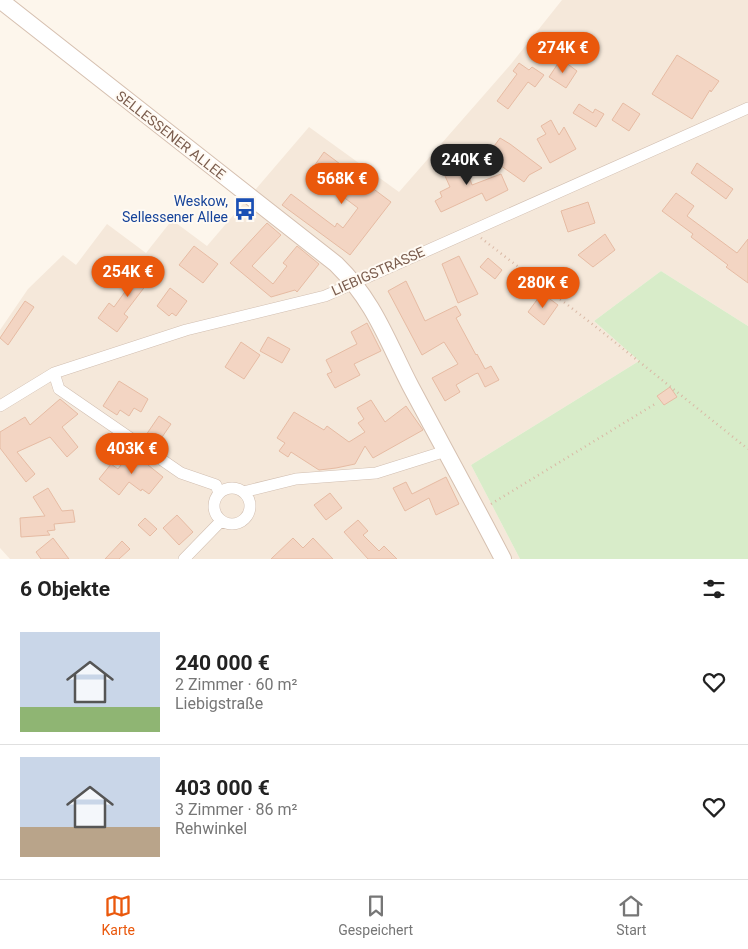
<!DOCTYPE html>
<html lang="de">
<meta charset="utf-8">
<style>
body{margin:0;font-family:Roboto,sans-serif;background:#f6f6f6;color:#222;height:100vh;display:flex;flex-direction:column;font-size:19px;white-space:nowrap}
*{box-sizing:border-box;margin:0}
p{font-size:16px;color:#767676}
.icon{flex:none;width:28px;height:28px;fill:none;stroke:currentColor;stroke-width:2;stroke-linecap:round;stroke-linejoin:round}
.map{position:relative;height:559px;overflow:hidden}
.details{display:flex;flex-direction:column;background:#fff;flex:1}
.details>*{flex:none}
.price{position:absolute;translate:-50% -42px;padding:0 11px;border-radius:18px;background:#ea580c;color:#fff;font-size:16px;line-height:32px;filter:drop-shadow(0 1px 2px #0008)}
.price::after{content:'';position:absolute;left:50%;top:30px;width:15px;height:11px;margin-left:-8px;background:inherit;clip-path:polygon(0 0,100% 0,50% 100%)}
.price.current{background:#222;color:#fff}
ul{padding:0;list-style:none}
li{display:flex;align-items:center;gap:15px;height:125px;padding:0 20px}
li+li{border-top:1px solid #e0e0e0}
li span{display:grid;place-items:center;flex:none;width:140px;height:100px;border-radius:0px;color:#555}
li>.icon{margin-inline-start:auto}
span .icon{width:60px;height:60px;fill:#fffc;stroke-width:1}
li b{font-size:21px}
h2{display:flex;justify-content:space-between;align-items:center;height:60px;padding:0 20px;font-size:21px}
.dock{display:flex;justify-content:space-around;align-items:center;height:70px;border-top:1px solid #e0e0e0;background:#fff;font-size:14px;color:#767676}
.dock a{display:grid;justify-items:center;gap:2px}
.dock .current{color:#ea580c}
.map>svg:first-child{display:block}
.residential{fill:#f5e8da}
.green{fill:#d8ecc9}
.building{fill:#f3d5c3;stroke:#e6bba3}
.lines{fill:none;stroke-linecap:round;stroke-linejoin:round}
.minor-casing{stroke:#d1beb0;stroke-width:12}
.secondary-casing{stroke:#d6c0b0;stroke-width:18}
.path{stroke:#d9b8a5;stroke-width:2.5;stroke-dasharray:1 4;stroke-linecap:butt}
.minor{stroke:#fff;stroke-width:11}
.secondary{stroke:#fff;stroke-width:16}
.labels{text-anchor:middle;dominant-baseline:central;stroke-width:4;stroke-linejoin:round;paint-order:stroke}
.street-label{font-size:14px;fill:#7a5c4d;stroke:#fffaf3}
.transit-label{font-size:14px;fill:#164399;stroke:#fffaf3;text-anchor:end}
</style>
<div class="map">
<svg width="748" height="559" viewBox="0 0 748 559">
<rect width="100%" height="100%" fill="#fdf6ec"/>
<path class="residential" d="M562 0H748V326L661 271 594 321 639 361 471 465 520 559H10L0 548V330L28 289 63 255 76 265 107 224 146 253 172 220 207 246 309 127 399 192 511 64Z"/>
<path class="green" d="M661 271 748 326V559H520L471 465 639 361 594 321Z"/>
<path class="building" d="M677 55 719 81 711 92 710 90 692 119 652 94Z
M561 59 577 71 566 88 549 77Z
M519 63 529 70 532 67 544 75 535 87 528 82 508 109 497 101 517 74 513 71Z
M623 103 640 114 629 131 612 120Z
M579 104 593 113 595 109 604 114 596 127 573 113Z
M551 120 559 135 564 127 576 149 550 163 537 139 546 134 541 126Z
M500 138 510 144 542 168 529 175 524 182 487 156Z
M324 152 391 202 350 255 282 205 291 194 335 227 337 223 343 228 358 208 310 172Z
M462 157 472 185 501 174 508 190 486 201 482 193 441 212 435 201 442 197 440 192 450 187 441 167Z
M697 163 733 189 726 199 691 173Z
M676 193 694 206 687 216 737 253 748 239V283L726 267 728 265 691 237 693 234 662 211Z
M588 202 595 223 568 232 561 211Z
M267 223 281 235 252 266 273 284 287 266 283 263 297 246 319 264 297 292 295 290 271 297 230 263Z
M605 234 615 250 593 267 578 255Z
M194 246 218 264 203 283 179 265Z
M459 256 478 294 458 303 442 264Z
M488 258 502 270 495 279 480 267Z
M148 260 159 268 124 314 128 317 117 332 98 318 109 303 114 307Z
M406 281 425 321 456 306 461 315 456 318 476 355 477 354 485 369 491 366 499 380 485 387 478 373 475 374 456 385 460 392 445 401 432 378 458 364 444 342 422 355 388 291Z
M170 288 187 301 176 316 172 313 169 316 157 306Z
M542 293 558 305 544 325 528 312Z
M25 301 34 307 8 345 0 338Z
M367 323 381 351 354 364 360 375 335 388 327 374 332 372 326 360 357 344 351 332Z
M268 337 290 349 282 363 260 351Z
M241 342 260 355 244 379 225 367Z
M119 381 148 399 141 412 134 408 129 416 120 410 117 415 103 406Z
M670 387 677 397 664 405 657 396Z
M60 399 78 414 62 427 78 447 67 457 50 437 17 452 35 474 26 482 0 448V432L25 417 30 425Z
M371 400 385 422 406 406 423 430 373 458 365 446 355 464 336 468 319 470 291 452 288 457 279 451 285 443 277 438 294 412 324 430 327 426 349 442 365 432 358 423 364 419 357 408Z
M159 416 171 424 158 443 146 435Z
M132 450 149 463 148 465 163 477 149 494 142 489 141 491 129 482 119 495 99 479 111 464 118 469Z
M446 477 459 504 436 515 429 498 405 511 393 488 406 482 412 494Z
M48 488 62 511 73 510 75 522 54 524 55 530 47 531 50 535 21 537 20 518 45 516 33 497Z
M330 493 342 508 326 520 314 505Z
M177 515 193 532 179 545 163 528Z
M145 518 157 529 150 536 138 525Z
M358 520 368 531 363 535 379 551 384 546 397 559H368L344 532Z
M53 538 69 559H41L36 552Z
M293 538 303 548 313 538 333 559H271Z
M122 541 130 549 119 559H105Z"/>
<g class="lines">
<defs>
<path id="minor" d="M54 373 59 389 181 473 216 485 219 493
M0 406 54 373 186 330 325 296 748 108
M214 506a18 18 0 1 1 36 0a18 18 0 1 1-36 0Z
M243 492 296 479 376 473 446 451
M184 559 221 521"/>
<path id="secondary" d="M0 0 336 264C375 302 387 341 411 387 442 445 473 501 503 559"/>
</defs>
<use href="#minor" class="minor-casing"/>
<use href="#secondary" class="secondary-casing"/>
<path class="path" d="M481 238 591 323 748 449
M491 504 655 404"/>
<use href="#minor" class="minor"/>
<use href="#secondary" class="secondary"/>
</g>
<defs>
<symbol id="bus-bare" viewBox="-9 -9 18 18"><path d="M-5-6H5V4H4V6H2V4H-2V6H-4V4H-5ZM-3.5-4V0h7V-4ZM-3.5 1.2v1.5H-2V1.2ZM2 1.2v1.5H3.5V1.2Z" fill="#1a4fb4" stroke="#fffaf3" stroke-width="2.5" paint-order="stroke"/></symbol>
</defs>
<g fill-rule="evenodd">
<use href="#bus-bare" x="229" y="193" width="32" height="32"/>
</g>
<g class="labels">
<g class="street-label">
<text transform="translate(171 135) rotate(38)">SELLESSENER ALLEE</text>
<text transform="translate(378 271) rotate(-24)">LIEBIGSTRASSE</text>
</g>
<g class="transit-label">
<text x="228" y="201">Weskow,<tspan x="228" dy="16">Sellessener Allee</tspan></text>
</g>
</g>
</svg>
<b class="price" style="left:563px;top:74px">274K €</b>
<b class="price current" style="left:467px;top:186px">240K €</b>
<b class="price" style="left:342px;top:205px">568K €</b>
<b class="price" style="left:128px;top:298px">254K €</b>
<b class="price" style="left:543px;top:309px">280K €</b>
<b class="price" style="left:132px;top:475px">403K €</b>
</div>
<section class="details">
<h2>6 Objekte<svg class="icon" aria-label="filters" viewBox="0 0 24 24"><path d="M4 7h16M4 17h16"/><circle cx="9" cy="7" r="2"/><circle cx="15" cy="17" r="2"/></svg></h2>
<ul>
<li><span style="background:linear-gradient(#c9d6e8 75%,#8fb573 0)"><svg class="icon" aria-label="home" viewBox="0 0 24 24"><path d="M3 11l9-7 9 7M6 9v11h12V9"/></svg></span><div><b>240 000 €</b><p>2 Zimmer · 60 m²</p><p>Liebigstraße</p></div><svg class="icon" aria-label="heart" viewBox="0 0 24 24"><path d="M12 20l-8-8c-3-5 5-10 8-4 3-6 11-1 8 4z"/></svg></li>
<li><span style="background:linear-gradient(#c9d6e8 70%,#b9a48a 0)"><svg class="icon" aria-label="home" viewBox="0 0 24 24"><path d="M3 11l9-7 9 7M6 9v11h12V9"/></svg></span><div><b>403 000 €</b><p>3 Zimmer · 86 m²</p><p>Rehwinkel</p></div><svg class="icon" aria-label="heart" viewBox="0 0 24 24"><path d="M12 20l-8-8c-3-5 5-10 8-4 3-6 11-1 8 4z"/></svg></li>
</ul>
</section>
<nav class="dock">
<a class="current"><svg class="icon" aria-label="map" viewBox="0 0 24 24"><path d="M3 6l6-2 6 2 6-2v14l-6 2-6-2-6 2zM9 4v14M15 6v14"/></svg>Karte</a>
<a><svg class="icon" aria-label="saved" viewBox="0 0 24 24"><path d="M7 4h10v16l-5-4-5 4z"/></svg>Gespeichert</a>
<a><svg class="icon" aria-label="home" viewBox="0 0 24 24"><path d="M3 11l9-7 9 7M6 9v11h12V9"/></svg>Start</a>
</nav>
